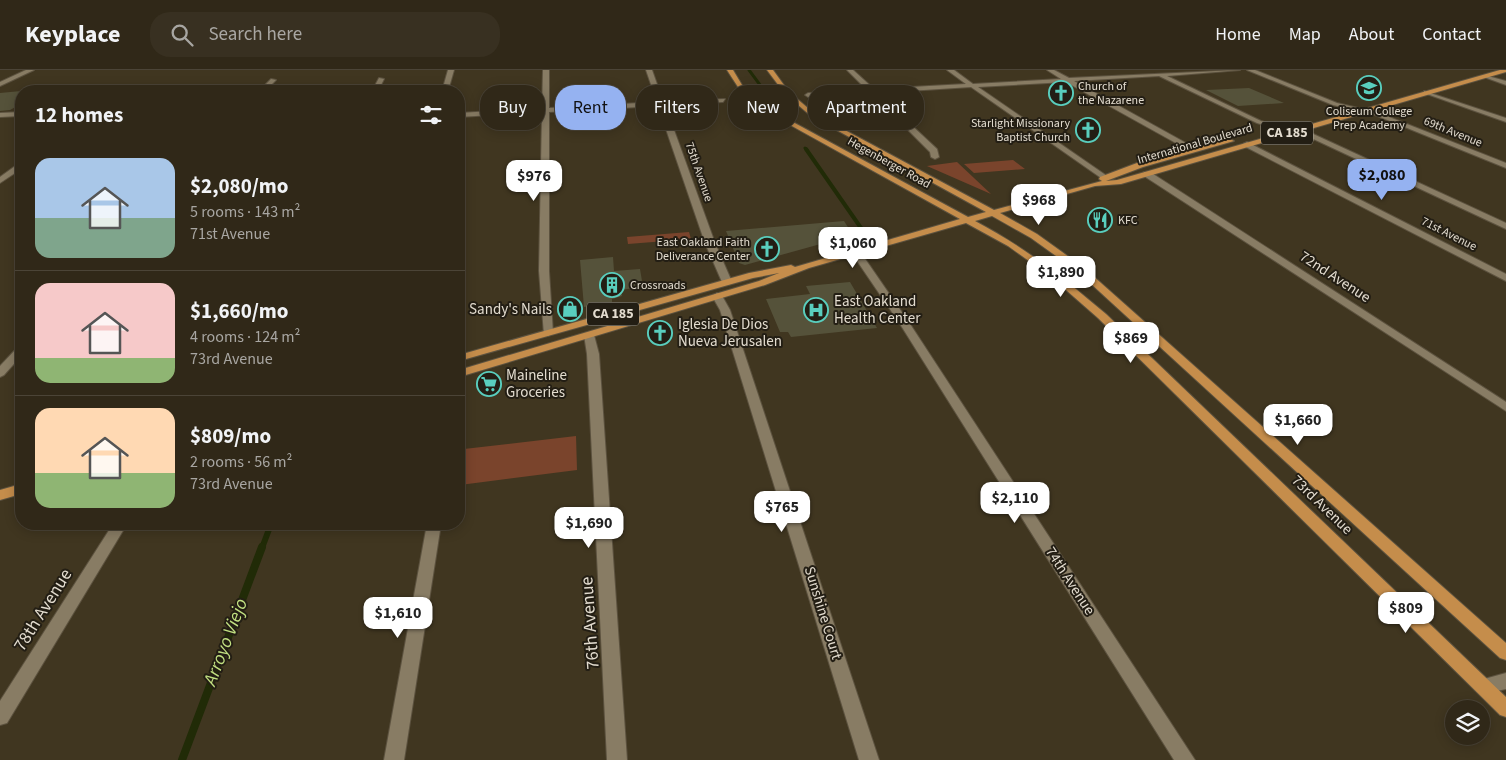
<!DOCTYPE html>
<meta charset="utf-8">
<style>
body{margin:0;font-family:"Source Sans 3",sans-serif;background:#383021;color:#f1f3f6;height:100vh;display:flex;flex-direction:column;font-size:19px;white-space:nowrap}
*{box-sizing:border-box;margin:0}
p{font-size:16px;color:#a8a6a2}
.icon{flex:none;width:28px;height:28px;fill:none;stroke:currentColor;stroke-width:2;stroke-linecap:round;stroke-linejoin:round}
.map{position:relative;flex:1;overflow:hidden}
.panel{position:absolute;left:15px;top:15px;width:450px;height:445px;display:flex;flex-direction:column;background:#302818;border-radius:20px;box-shadow:0 2px 12px #0003,0 0 0 1px #4b4437}
.panel>*{flex:none}
.top-card{position:absolute;left:480px;top:15px;width:475px;height:45px;display:flex;gap:10px}
.tools{position:absolute;left:1445px;top:630px;display:grid;gap:10px}
.tools a{display:grid;place-items:center;width:45px;height:45px;border-radius:50%;background:#302818;box-shadow:0 2px 12px #0003,0 0 0 1px #4b4437;font-size:25px}
.price{position:absolute;translate:-50% -42px;padding:0 11px;border-radius:10px;background:#fff;color:#222;font-size:16px;line-height:32px;filter:drop-shadow(0 1px 2px #0008)}
.price::after{content:'';position:absolute;left:50%;top:30px;width:15px;height:11px;margin-left:-8px;background:inherit;clip-path:polygon(0 0,100% 0,50% 100%)}
.price.selected{background:#95b2f1;color:#111}
ul{padding:0;list-style:none}
li{display:flex;align-items:center;gap:15px;height:125px;padding:0 20px}
li+li{border-top:1px solid #4b4437}
li span{display:grid;place-items:center;flex:none;width:140px;height:100px;border-radius:15px;color:#555}
li>.icon{margin-inline-start:auto}
span .icon{width:60px;height:60px;fill:#fffc;stroke-width:1}
li b{font-size:21px}
h2{display:flex;justify-content:space-between;align-items:center;height:60px;padding:0 20px;font-size:21px}
.pill{padding:0 18px;border-radius:20px;background:#302818;box-shadow:0 2px 12px #0003,0 0 0 1px #4b4437;font-size:18px;line-height:45px}
.pill.selected{background:#95b2f1;color:#111}
header{display:flex;align-items:center;gap:30px;box-sizing:border-box;height:70px;padding:0 25px;background:#302818;border-bottom:1px solid #4b4437}
header strong{font-size:24px}
nav{display:flex;gap:28px;margin-inline-start:auto;font-size:18px}
.search{width:350px;height:45px;background:#383021;display:flex;align-items:center;gap:12px;box-sizing:border-box;padding:0 18px;border-radius:20px;color:#a8a6a2;font-size:19px}
.map>svg:first-child{display:block}
.green{fill:#7a442c}
.lines{fill:none;stroke-linecap:round;stroke-linejoin:round}
.stream-far3{stroke:#212b07;stroke-width:3}
.stream-far2{stroke:#212b07;stroke-width:4}
.stream-far1{stroke:#212b07;stroke-width:6}
.stream{stroke:#212b07;stroke-width:8}
.building{fill:#55523a}
.minor-casing{stroke:#5c523f;stroke-width:2}
.major-casing{stroke:#5c523f;stroke-width:2}
.minor{fill:#887c64;fill-rule:evenodd}
.major{fill:#c58d4b;fill-rule:evenodd}
.labels{text-anchor:middle;dominant-baseline:central;stroke-width:4;stroke-linejoin:round;paint-order:stroke}
.far-poi-label{font-size:12px;fill:#e3dccf;stroke:#231e14;text-anchor:start}
.far-street-label{font-size:12px;fill:#e3dccf;stroke:#231e14}
.shield{fill:#231e14;stroke:#a9a397;stroke-width:1}
.shield-label{font-size:14px;font-weight:bold;fill:#e3dccf}
.street-label{font-size:15px;fill:#e3dccf;stroke:#231e14}
.poi-label{font-size:15px;fill:#e3dccf;stroke:#231e14;text-anchor:start}
.near-street-label{font-size:18px;fill:#e3dccf;stroke:#231e14}
.near-water-label{font-size:19px;font-style:italic;fill:#c1df80;stroke:#231e14}
</style>
<header>
<strong>Keyplace</strong>
<div class="search"><svg class="icon" aria-label="search" viewBox="0 0 24 24"><circle cx="10" cy="10" r="6"/><path d="M15 15l6 6"/></svg>Search here</div>
<nav><a>Home</a><a>Map</a><a>About</a><a>Contact</a></nav>
</header>
<div class="map">
<svg width="1506" height="690" viewBox="0 0 1506 690">
<rect width="100%" height="100%" fill="#403620"/>
<path class="green" d="M1013 90 1025 99 974 103 964 94Z
M957 92 991 124 927 96Z
M689 162 691 169 628 174 627 167Z
M576 366 577 400 460 415 464 379Z"/>
<g class="lines">
<path class="stream-far3" d="M749 0 766 23
M805 78 807 80"/>
<path class="stream-far2" d="M806 79 861 158 866 161"/>
<path class="stream-far1" d="M262 478 271 454"/>
<path class="stream" d="M182 690 262 477"/>
</g>
<path class="building" d="M1249 18 1284 33 1238 36 1206 20Z
M21 21V34L10 40 0 41V23Z
M844 151 853 165 745 195 739 193 726 161Z
M613 187 614 201 640 199 643 217 620 220 622 226 612 229V232L584 237 580 190Z
M850 212 877 258 791 267 788 262H780L766 229 810 224 806 216Z"/>
<g class="lines">
<defs>
<path id="minor" d="M26 0H34L0 16V12Z
M448 0H454L448 21H442Z
M543 0H549V38L657 32 646 0H652L663 31 725 29 723 32 665 35 715 173 732 212 730 214 727 215 722 212 705 173 658 36 549 42V201L553 263 548 266 544 265 539 201 542 42 459 47V43L542 38Z
M847 0H853L874 19 966 14 947 0H954L973 14 1061 9 1047 0H1054L1069 8 1240 0 1167 6 1261 51 1283 58 1280 60 1257 53 1159 6 1074 11 1195 78V82H1192L1066 12 978 17 1107 106V110H1104L971 17 877 23 937 79 939 87 935 89 931 87 930 82 871 23 808 27 805 25 808 23 867 20Z
M1247 0H1255L1337 33 1379 43 1506 93V98L1375 45 1333 35Z
M1484 5 1506 11V15L1484 7Z
M379 8 384 9 378 21H372Z
M271 9 276 10 265 21H259Z
M1424 21 1506 48V52L1424 23Z
M21 42V46L0 47V43Z
M1294 59 1311 63 1506 153V159L1307 66 1292 62V60Z
M1247 72 1506 204V211L1244 76 1243 74Z
M18 94H21V99L0 113V107Z
M1144 102H1150L1506 332V341L1144 106Z
M856 179 859 180 910 254 1195 690H1174L900 254 851 182Z
M717 223 721 224 730 240 879 690H859L720 240 712 226Z
M589 262 594 265 599 284 627 690H607L587 284 584 265Z
M21 277V286L4 305 0 307V296L17 278Z
M113 454H127L7 653 0 655V631Z
M427 454H441L404 690H384Z
M1506 603V619L1483 624 1477 621 1474 616 1477 611Z"/>
<path id="major" d="M727 0H733L742 15 767 38 968 147 986 142 811 46 785 24 767 0H773L789 22 815 44 994 140 1102 111 1099 109 1100 107 1137 93 1230 69 1234 71 1143 97 1106 111 1117 110 1500 0H1506V2L1121 114 1095 116 1000 143 1037 164 1083 197 1506 573V590L1500 588 1077 201 1031 168 992 146 975 151C1026 178 1062 207 1106 244L1506 627V647L1500 645 1098 248 1050 206 1008 176 966 153 809 198 765 215 459 307V300L759 211 779 203 753 208 459 291V285L749 203 791 195 795 197 960 149 763 40 738 17Z
M21 414V424L0 430V420Z"/>
</defs>
<use href="#minor" class="minor-casing"/>
<use href="#major" class="major-casing"/>
<use href="#minor" class="minor"/>
<use href="#major" class="major"/>
</g>
<defs>
<symbol id="school-ring" viewBox="-11 -11 22 22"><circle r="9.5" fill="#231e14" stroke="#59cebe" stroke-width="1.5"/><path d="M0-5L7-2L0 1L-7-2ZM-4 1L0 2.5L4 1V4Q0 6-4 4Z" fill="#59cebe"/></symbol>
<symbol id="church-ring" viewBox="-11 -11 22 22"><circle r="9.5" fill="#231e14" stroke="#59cebe" stroke-width="1.5"/><path d="M-1.2-6h2.4v3.5h3.3v2.4h-3.3V6h-2.4V-.1h-3.3v-2.4h3.3Z" fill="#59cebe"/></symbol>
<symbol id="restaurant-ring" viewBox="-11 -11 22 22"><circle r="9.5" fill="#231e14" stroke="#59cebe" stroke-width="1.5"/><path d="M-5-6h1v4h1v-4h1v4h1v-4h1v5L-1.5 .5V6h-2V.5L-5-1ZM5-6V6H3V1.5H1.5Q1.5-4 5-6Z" fill="#59cebe"/></symbol>
<symbol id="building-ring" viewBox="-11 -11 22 22"><circle r="9.5" fill="#231e14" stroke="#59cebe" stroke-width="1.5"/><path d="M-4-6H4V6H1V3H-1V6H-4ZM-2.5-4.3h1.7v1.8h-1.7ZM.8-4.3h1.7v1.8H.8ZM-2.5-1h1.7V.8h-1.7ZM.8-1h1.7V.8H.8Z" fill="#59cebe"/></symbol>
<symbol id="shop-ring" viewBox="-11 -11 22 22"><circle r="9.5" fill="#231e14" stroke="#59cebe" stroke-width="1.5"/><path d="M-5-2.5h2.3a2.7 3.5 0 0 1 5.4 0H5L5.5 6h-11ZM-1.5-2.5h3a1.5 2.3 0 0 0-3 0Z" fill="#59cebe"/></symbol>
<symbol id="hospital-ring" viewBox="-11 -11 22 22"><circle r="9.5" fill="#231e14" stroke="#59cebe" stroke-width="1.5"/><path d="M-5-5h3v3.5h4V-5h3V5h-3V1.5h-4V5h-3Z" fill="#59cebe"/></symbol>
<symbol id="supermarket-ring" viewBox="-11 -11 22 22"><circle r="9.5" fill="#231e14" stroke="#59cebe" stroke-width="1.5"/><path d="M-6-5.5h2.5l.6 2H6L4.5 2H-2.5L-4.4-4H-6ZM-1.5 3.2a1.3 1.3 0 1 0 .1 0ZM3 3.2a1.3 1.3 0 1 0 .1 0Z" fill="#59cebe"/></symbol>
</defs>
<g fill-rule="evenodd">
<use href="#school-ring" x="1355" y="4" width="28" height="28"/>
<use href="#church-ring" x="1047" y="9" width="28" height="28"/>
<use href="#church-ring" x="1074" y="46" width="28" height="28"/>
<use href="#restaurant-ring" x="1086" y="136" width="28" height="28"/>
<use href="#church-ring" x="753" y="165" width="28" height="28"/>
<use href="#building-ring" x="598" y="201" width="28" height="28"/>
<use href="#shop-ring" x="556" y="225" width="28" height="28"/>
<use href="#hospital-ring" x="802" y="226" width="28" height="28"/>
<use href="#church-ring" x="646" y="249" width="28" height="28"/>
<use href="#supermarket-ring" x="475" y="300" width="28" height="28"/>
</g>
<g class="labels">
<g class="far-poi-label">
<text x="1078" y="16">Church of<tspan x="1078" dy="14">the Nazarene</tspan></text>
<text x="1369" y="41" text-anchor="middle">Coliseum College<tspan x="1369" dy="14">Prep Academy</tspan></text>
<text x="1070" y="53" text-anchor="end">Starlight Missionary<tspan x="1070" dy="14">Baptist Church</tspan></text>
<text x="1118" y="150">KFC</text>
<text x="750" y="172" text-anchor="end">East Oakland Faith<tspan x="750" dy="14">Deliverance Center</tspan></text>
<text x="630" y="215">Crossroads</text>
</g>
<g class="far-street-label">
<text transform="translate(1453 62) rotate(22)">69th Avenue</text>
<text transform="translate(1195 74) rotate(-16)">International Boulevard</text>
<text transform="translate(889 93) rotate(29)">Hegenberger Road</text>
<text transform="translate(699 102) rotate(71)">75th Avenue</text>
<text transform="translate(1449 164) rotate(27)">71st Avenue</text>
</g>
<g class="shield">
<rect x="1261" y="51.5" width="52" height="23" rx="4"/>
<rect x="587" y="232.5" width="52" height="23" rx="4"/>
</g>
<g class="shield-label">
<text x="1287" y="63">CA 185</text>
<text x="613" y="244">CA 185</text>
</g>
<g class="street-label">
<text transform="translate(1335 207) rotate(33)">72nd Avenue</text>
<text transform="translate(1322 435) rotate(44)">73rd Avenue</text>
<text transform="translate(1070 511) rotate(57)">74th Avenue</text>
<text transform="translate(823 543) rotate(73)">Sunshine Court</text>
</g>
<g class="poi-label">
<text x="834" y="231">East Oakland<tspan x="834" dy="17">Health Center</tspan></text>
<text x="552" y="239" text-anchor="end">Sandy's Nails</text>
<text x="678" y="254">Iglesia De Dios<tspan x="678" dy="17">Nueva Jerusalen</tspan></text>
<text x="506" y="305">Maineline<tspan x="506" dy="17">Groceries</tspan></text>
</g>
<g class="near-street-label">
<text transform="translate(43 540) rotate(-58)">78th Avenue</text>
<text transform="translate(590 553) rotate(-94)">76th Avenue</text>
</g>
<g class="near-water-label">
<text transform="translate(226 572) rotate(-69)">Arroyo Viejo</text>
</g>
</g>
</svg>
<div class="tools">
<a><svg class="icon" aria-label="layers" viewBox="0 0 24 24"><path d="M12 4l9 5-9 5-9-5zM3 14l9 5 9-5"/></svg></a>
</div>
<b class="price selected" style="left:1382px;top:131px">$2,080</b>
<b class="price" style="left:534px;top:132px">$976</b>
<b class="price" style="left:1039px;top:156px">$968</b>
<b class="price" style="left:853px;top:199px">$1,060</b>
<b class="price" style="left:1061px;top:228px">$1,890</b>
<b class="price" style="left:1131px;top:294px">$869</b>
<b class="price" style="left:1298px;top:376px">$1,660</b>
<b class="price" style="left:1015px;top:454px">$2,110</b>
<b class="price" style="left:782px;top:463px">$765</b>
<b class="price" style="left:589px;top:479px">$1,690</b>
<b class="price" style="left:1406px;top:564px">$809</b>
<b class="price" style="left:398px;top:569px">$1,610</b>
<div class="top-card">
<a class="pill">Buy</a>
<a class="pill selected">Rent</a>
<a class="pill">Filters</a>
<a class="pill">New</a>
<a class="pill">Apartment</a>
</div>
<section class="panel">
<h2>12 homes<svg class="icon" aria-label="filters" viewBox="0 0 24 24"><path d="M4 7h16M4 17h16"/><circle cx="9" cy="7" r="2"/><circle cx="15" cy="17" r="2"/></svg></h2>
<ul>
<li><span style="background:linear-gradient(#a9c7e8 60%,#7fa58c 0)"><svg class="icon" aria-label="home" viewBox="0 0 24 24"><path d="M3 11l9-7 9 7M6 9v11h12V9"/></svg></span><div><b>$2,080/mo</b><p>5 rooms · 143 m²</p><p>71st Avenue</p></div></li>
<li><span style="background:linear-gradient(#f6c9c9 75%,#8fb573 0)"><svg class="icon" aria-label="home" viewBox="0 0 24 24"><path d="M3 11l9-7 9 7M6 9v11h12V9"/></svg></span><div><b>$1,660/mo</b><p>4 rooms · 124 m²</p><p>73rd Avenue</p></div></li>
<li><span style="background:linear-gradient(#ffd9b3 65%,#8fb573 0)"><svg class="icon" aria-label="home" viewBox="0 0 24 24"><path d="M3 11l9-7 9 7M6 9v11h12V9"/></svg></span><div><b>$809/mo</b><p>2 rooms · 56 m²</p><p>73rd Avenue</p></div></li>
</ul>
</section>
</div>
